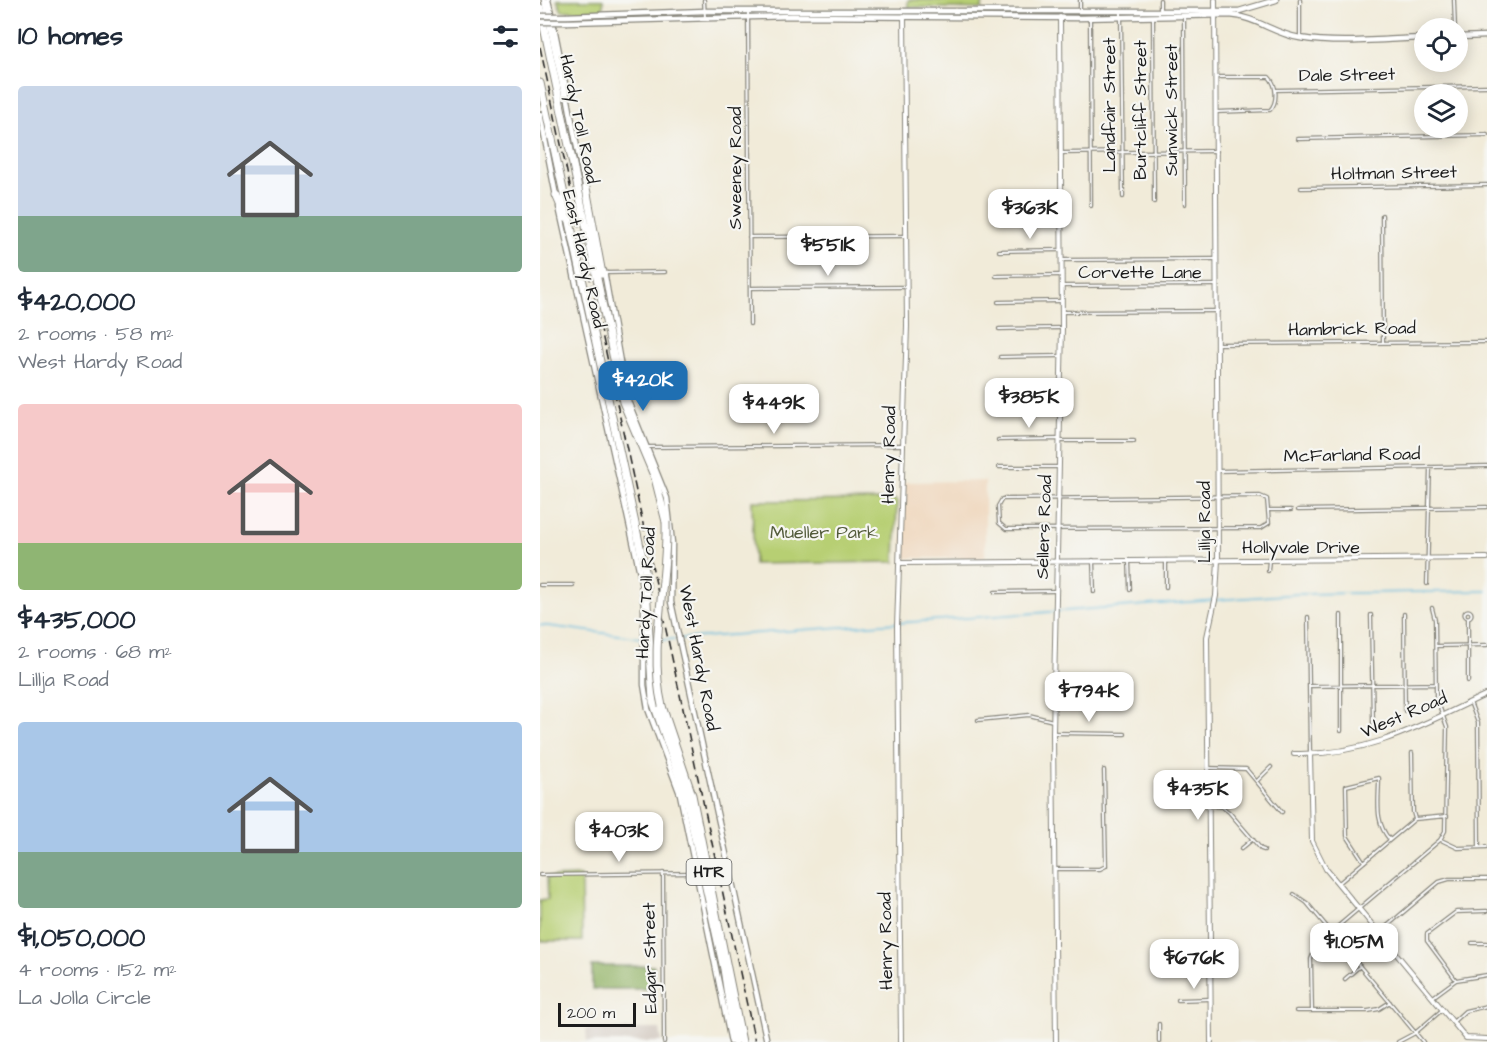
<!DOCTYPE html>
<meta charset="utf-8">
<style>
body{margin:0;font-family:"Architects Daughter",sans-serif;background:#f6f6f7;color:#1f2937;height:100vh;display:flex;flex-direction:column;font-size:22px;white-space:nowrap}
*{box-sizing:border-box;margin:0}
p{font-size:20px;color:#747a83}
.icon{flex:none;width:33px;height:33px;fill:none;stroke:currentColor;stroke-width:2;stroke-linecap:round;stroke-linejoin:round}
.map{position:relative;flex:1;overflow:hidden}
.side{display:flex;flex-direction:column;background:#fff;width:540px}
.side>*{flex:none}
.tools{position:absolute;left:874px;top:18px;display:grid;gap:12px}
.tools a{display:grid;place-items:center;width:54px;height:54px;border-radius:50%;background:#fff;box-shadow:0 3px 15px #0003;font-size:30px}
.scale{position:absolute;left:18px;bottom:15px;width:78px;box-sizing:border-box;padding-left:6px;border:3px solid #1c1c1c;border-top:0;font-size:16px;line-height:21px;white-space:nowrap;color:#1c1c1c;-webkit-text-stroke:4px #f6f6f2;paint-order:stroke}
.price{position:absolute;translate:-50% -51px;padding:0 14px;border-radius:12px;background:#fff;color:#222;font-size:20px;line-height:39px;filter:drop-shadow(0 2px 3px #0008)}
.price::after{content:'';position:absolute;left:50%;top:36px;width:18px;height:14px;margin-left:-9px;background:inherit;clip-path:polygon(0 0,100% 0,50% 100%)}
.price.current{background:#1f6fb2;color:#fff}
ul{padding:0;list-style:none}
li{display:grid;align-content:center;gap:12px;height:318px;padding:0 18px}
li span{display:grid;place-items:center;height:186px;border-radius:6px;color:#555}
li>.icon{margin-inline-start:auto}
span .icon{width:108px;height:108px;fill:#fffc;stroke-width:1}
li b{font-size:26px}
h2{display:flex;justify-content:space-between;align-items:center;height:72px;padding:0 18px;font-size:26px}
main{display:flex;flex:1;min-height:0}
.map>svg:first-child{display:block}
.built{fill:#efd6bb}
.industrial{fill:#cdc2b9}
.green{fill:#b7cf73;stroke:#6a7648;stroke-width:1.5}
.forest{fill:#91b265;stroke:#566740;stroke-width:1.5}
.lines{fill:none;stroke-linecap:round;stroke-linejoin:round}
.stream{stroke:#60b9de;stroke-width:1.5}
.minor-casing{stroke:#86847a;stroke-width:4.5}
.tertiary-casing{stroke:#86847a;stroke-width:6}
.secondary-casing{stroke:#86847a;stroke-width:7}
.motorway-casing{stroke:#86847a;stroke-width:9}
.minor{stroke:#fff;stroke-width:2}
.tertiary{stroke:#fff;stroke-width:4}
.secondary{stroke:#fff;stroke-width:4.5}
.motorway{stroke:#fff;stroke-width:7}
.rail{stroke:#1c1c1c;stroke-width:1.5;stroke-dasharray:9 4.5;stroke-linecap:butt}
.secondary-bridge-casing{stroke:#86847a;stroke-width:7;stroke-linecap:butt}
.motorway-bridge-casing{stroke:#86847a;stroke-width:9;stroke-linecap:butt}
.secondary-bridge{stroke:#fff;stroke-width:4.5}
.motorway-bridge{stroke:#fff;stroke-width:7}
.labels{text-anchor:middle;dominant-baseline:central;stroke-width:4.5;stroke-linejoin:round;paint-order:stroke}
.shield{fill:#f6f6f2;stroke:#5d5d5c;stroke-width:1.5}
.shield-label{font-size:16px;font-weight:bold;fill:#1c1c1c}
.street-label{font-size:18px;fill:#1c1c1c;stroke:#f6f6f2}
.park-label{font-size:18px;fill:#525b3a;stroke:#f6f6f2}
</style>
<main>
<section class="side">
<h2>10 homes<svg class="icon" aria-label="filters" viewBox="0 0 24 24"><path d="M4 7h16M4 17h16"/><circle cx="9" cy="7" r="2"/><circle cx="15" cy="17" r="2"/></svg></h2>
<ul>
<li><span style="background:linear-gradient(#c9d6e8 70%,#7fa58c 0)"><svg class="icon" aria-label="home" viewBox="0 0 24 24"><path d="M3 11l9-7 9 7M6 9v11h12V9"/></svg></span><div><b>$420,000</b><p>2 rooms · 58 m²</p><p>West Hardy Road</p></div></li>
<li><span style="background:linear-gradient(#f6c9c9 75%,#8fb573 0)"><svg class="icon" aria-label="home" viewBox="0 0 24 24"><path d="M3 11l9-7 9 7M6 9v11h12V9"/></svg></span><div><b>$435,000</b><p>2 rooms · 68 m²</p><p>Lillja Road</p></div></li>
<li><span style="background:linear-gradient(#a9c7e8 70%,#7fa58c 0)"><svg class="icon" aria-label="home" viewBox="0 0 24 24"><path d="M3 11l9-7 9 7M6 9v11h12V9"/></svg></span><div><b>$1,050,000</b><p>4 rooms · 152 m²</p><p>La Jolla Circle</p></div></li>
</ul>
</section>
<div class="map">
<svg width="947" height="1042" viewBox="0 0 947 1042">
<rect width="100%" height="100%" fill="#f6f6f2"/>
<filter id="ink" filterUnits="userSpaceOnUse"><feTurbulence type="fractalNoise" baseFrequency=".0167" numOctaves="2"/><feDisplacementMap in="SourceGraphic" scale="12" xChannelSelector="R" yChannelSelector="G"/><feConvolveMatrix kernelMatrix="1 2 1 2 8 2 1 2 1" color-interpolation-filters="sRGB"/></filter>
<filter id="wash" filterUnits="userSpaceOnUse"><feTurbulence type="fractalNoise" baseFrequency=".008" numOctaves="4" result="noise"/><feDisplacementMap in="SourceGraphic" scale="24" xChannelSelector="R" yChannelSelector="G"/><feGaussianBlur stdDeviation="1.35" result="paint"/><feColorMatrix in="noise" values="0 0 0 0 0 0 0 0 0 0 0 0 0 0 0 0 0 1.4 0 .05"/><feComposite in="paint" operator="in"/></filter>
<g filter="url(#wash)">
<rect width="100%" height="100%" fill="#f1ebd9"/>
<path class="built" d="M445 481V558H362L365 482Z"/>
<path class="industrial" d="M46 1029H120L122 1042H47Z"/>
<path class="green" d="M17 0H63V10L22 11Z
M368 0H443L442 9 368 7Z
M357 500 355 562 214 564 212 501Z
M41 876 42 941H0V900L8 899 7 877Z"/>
<path class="forest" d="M52 966H114V989H52Z"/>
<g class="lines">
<path class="stream" d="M0 625 102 638
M122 640 758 594 947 591"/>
</g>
</g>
<g filter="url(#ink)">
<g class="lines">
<defs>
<path id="minor" d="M164 0 165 18
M540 0V9
M620 0V9
M760 0V36
M914 0 915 28
M208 11 210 324
M581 13 583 197
M644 16 645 204
M613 17 614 202
M550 18 551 206
M735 90 947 86
M676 112 730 110C738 102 737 85 729 77H676
M758 139 947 135
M521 153 677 151
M761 188 947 185
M842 215 843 342
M209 237 365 236
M459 251 522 250
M522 260 675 259
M65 273 125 272
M456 276 522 275
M522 286 675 285
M211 288 367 287
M458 302 522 301
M522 312 678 311
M459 329 522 328
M678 344 947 342
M460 357 521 356
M458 385 521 383
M459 412H520
M458 440 519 439
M519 441H594
M107 447 362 445
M459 467H519
M678 471 947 466
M720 496 727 499 729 523 721 528 466 529 459 523 458 506 462 499Z
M729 510H751
M758 510 947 507
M553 560 554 592
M589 560 590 590
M626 560V587
M728 571 729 560
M887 584 890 467
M0 585H33
M455 592 515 591
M924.5 614a3.5 3.5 0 1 1 7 0a3.5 3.5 0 1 1-7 0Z
M864 614 865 711
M801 615V731
M831 615 833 723
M768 617 770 753
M928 618V681
M896 646 947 645
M770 686 896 684
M930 702 938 723 939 847
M438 720 489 715 513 721
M513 733 585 734
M872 753 873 812 875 819
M668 768 706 769 742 812
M718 780 731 767
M669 805 682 807 689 812 721 849 724 850
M901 840 918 848 947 847
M701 849 713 839
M824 862 807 836 806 786 839 778C839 801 834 822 850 840
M514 869H560L566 866 564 770
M123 873 124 1042
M0 875 154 873
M799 883 875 819 907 816
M754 894 767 903 883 1042
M840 932 899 882 909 879H947
M932 943H947
M805 979 820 966
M916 980 887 941V934L916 912 947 911
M893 997 916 980 947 975
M638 1000 670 999
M756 1011H828L839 1009 850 1002
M772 1011 771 959 777 944 900 840 905 831 907 727 896 697 895 620 892 608
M913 1022 925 1011 947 1006
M619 1024V1042
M858 1042 875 1033 902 1010"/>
<path id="tertiary" d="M360 563 947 558
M754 754C828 756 882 725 947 694
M770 754 772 841 786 869 926 1038 947 1039
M361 1042 357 627 367 326 364 16
M516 1042 513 733 522 328 520 17
M671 1042 667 637 676 596 678 560 675 0"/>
<path id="secondary" d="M4 0 25 98
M8 0C23 63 31 126 46 189
M27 16 165 11H699L736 0
M28 22 252 16 539 18 690 15C716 17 734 34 760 38 800 45 844 39 885 38
M918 37 947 36
M0 114 16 196
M19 207 100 573 104 607V685L108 709 140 794 191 1042
M64 271 86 396 127 498 132 543 131 602 227 1042"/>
<path id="motorway" d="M0 8 83 402 115 478 126 522
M0 83 105 570 113 701 146 797 184 969 195 1042
M46 188 62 274
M16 195 26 218
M122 706 152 795 202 1042"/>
</defs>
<use href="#minor" class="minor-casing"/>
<use href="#tertiary" class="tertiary-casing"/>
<use href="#secondary" class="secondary-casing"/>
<use href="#motorway" class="motorway-casing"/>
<use href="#minor" class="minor"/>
<use href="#tertiary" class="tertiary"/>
<use href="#secondary" class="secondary"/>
<use href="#motorway" class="motorway"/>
<path class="rail" d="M0 47 215 1042"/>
<defs>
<path id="secondary-bridge" d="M0 16H27
M0 22H28"/>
<path id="motorway-bridge" d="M122 706C108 646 128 583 126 522"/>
</defs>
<use href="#secondary-bridge" class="secondary-bridge-casing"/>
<use href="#motorway-bridge" class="motorway-bridge-casing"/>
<use href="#secondary-bridge" class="secondary-bridge"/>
<use href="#motorway-bridge" class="motorway-bridge"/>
</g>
</g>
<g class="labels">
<rect class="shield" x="146.5" y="859" width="45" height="26" rx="4.5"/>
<g class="shield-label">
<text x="169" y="872">HTR</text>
</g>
<g class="street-label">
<text transform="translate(807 75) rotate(-1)">Dale Street</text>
<text transform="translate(569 105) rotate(-90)">Landfair Street</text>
<text transform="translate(600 110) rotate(-90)">Burtcliff Street</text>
<text transform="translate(631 110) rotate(-90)">Sunwick Street</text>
<text transform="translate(39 119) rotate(78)">Hardy Toll Road</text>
<text transform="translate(195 168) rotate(-90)">Sweeney Road</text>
<text transform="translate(854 173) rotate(-1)">Holtman Street</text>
<text transform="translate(44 259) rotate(77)">East Hardy Road</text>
<text x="600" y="272">Corvette Lane</text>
<text transform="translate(812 329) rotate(-1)">Hambrick Road</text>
<text transform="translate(349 455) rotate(-89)">Henry Road</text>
<text transform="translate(812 455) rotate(-1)">McFarland Road</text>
<text transform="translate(664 522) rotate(-90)">Lillja Road</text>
<text transform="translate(504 527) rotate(-88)">Sellers Road</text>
<text x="761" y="547">Hollyvale Drive</text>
<text transform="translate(106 593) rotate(-87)">Hardy Toll Road</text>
<text transform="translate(159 658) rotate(79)">West Hardy Road</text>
<text transform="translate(864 715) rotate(-23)">West Road</text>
<text transform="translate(346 941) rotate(-91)">Henry Road</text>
<text transform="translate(110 958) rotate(-91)">Edgar Street</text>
</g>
<g class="park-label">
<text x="284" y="532">Mueller Park</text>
</g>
</g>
</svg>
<div class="tools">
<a><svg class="icon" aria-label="locate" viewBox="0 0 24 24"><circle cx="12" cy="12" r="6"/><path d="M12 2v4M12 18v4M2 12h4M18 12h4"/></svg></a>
<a><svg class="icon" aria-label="layers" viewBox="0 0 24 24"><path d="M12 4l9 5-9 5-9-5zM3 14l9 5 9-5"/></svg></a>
</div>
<div class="scale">200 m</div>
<b class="price" style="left:490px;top:240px">$363K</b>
<b class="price" style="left:288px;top:277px">$551K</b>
<b class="price current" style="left:103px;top:412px">$420K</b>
<b class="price" style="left:489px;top:429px">$385K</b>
<b class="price" style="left:234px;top:435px">$449K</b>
<b class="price" style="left:549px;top:723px">$794K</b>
<b class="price" style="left:658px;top:821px">$435K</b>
<b class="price" style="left:79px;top:863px">$403K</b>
<b class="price" style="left:814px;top:974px">$1.05M</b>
<b class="price" style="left:654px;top:990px">$676K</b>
</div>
</main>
